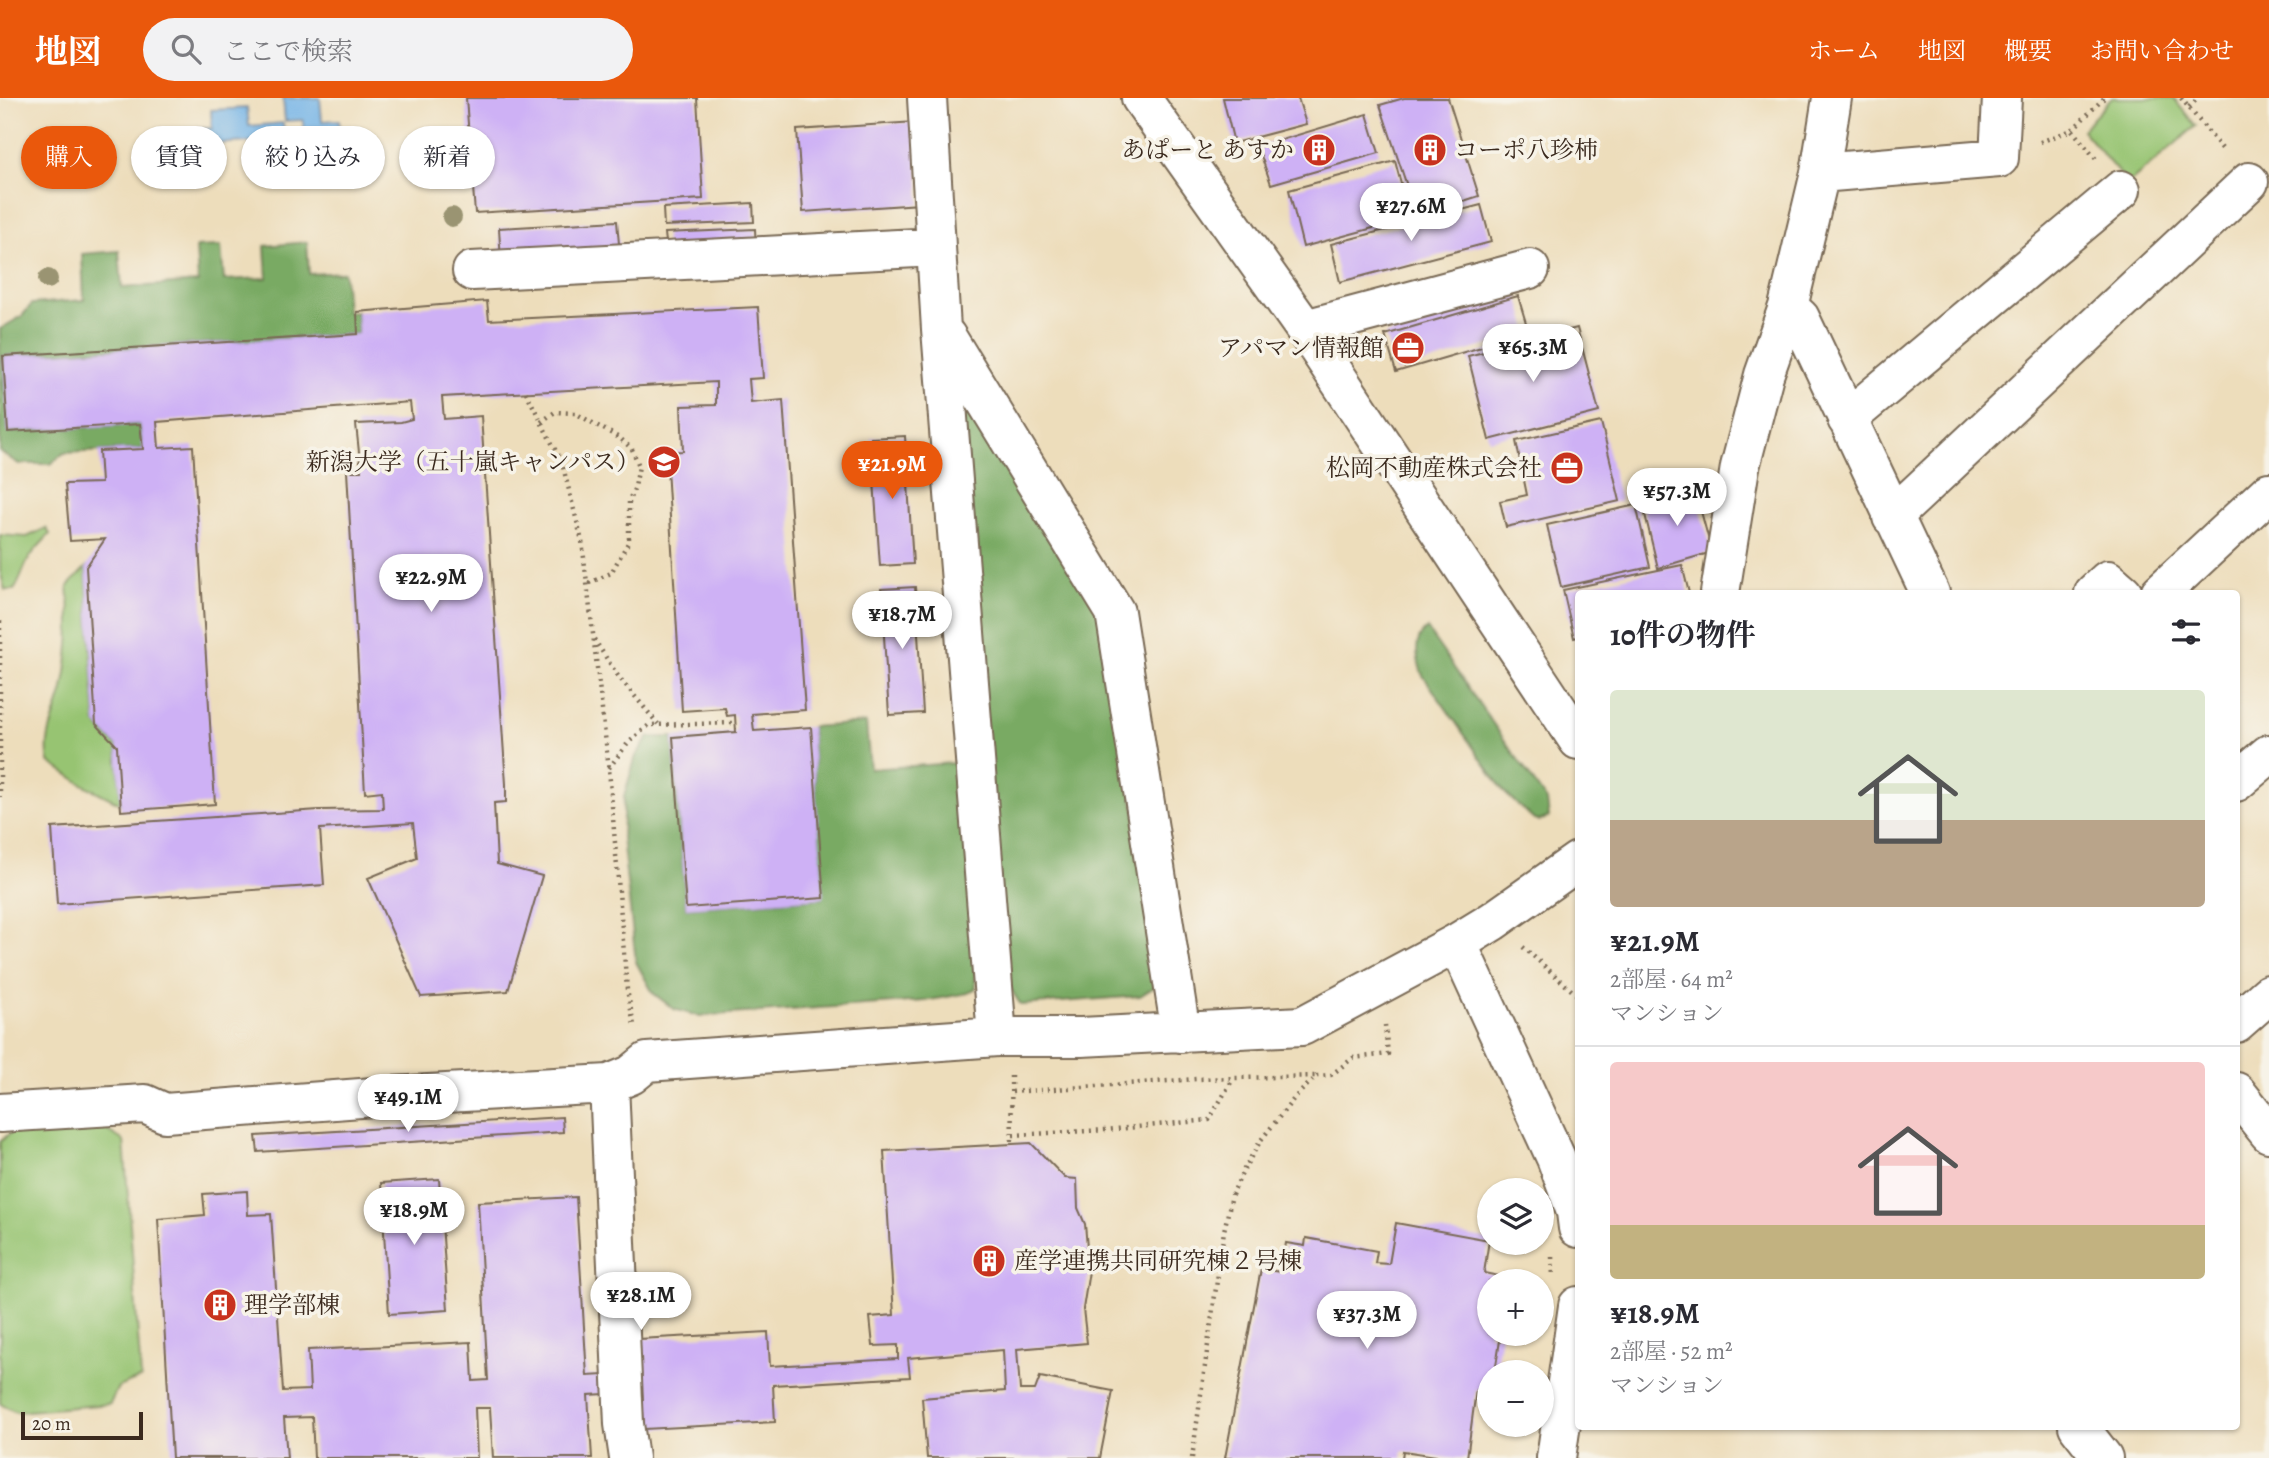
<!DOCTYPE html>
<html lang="ja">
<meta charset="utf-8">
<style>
body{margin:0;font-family:Alegreya,"Noto Serif JP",serif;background:#f2f2f3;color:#2b2b33;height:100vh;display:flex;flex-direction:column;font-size:26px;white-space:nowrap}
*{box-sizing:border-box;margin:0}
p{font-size:23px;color:#7c7c81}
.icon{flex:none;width:38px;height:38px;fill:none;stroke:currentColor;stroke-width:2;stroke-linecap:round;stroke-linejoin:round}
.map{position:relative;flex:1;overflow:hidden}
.drawer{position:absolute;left:1575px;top:492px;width:665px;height:840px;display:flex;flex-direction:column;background:#fff;border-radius:7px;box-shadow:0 2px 5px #0004}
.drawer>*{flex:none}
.guide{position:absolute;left:21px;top:28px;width:665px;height:63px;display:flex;gap:14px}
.buttons{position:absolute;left:1477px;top:1080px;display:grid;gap:14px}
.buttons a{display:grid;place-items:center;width:77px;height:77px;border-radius:50%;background:#fff;box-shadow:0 2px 5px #0004;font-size:35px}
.scale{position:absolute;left:21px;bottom:18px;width:122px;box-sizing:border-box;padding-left:7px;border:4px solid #3b2a1e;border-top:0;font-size:19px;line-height:24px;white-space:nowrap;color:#3b2a1e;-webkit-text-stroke:5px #f7f3e8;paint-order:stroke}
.price{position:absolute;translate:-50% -60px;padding:0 16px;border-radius:24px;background:#fff;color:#222;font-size:23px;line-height:46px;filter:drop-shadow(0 2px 4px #0008)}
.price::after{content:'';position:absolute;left:50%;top:42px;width:21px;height:16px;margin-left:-10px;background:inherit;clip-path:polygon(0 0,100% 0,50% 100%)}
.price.current{background:#ea580c;color:#fff}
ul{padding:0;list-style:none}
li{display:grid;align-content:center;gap:14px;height:371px;padding:0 35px}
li+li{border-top:2px solid #e1e1e2}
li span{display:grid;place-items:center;height:217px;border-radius:7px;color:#555}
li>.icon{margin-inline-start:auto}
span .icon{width:126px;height:126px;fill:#fffc;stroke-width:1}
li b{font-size:30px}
h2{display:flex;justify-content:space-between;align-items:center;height:84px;padding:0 35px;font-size:30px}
.pill{padding:0 24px;border-radius:32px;background:#fff;box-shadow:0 2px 5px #0004;font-size:24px;line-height:63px}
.pill.current{background:#ea580c;color:#fff}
header{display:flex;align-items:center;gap:42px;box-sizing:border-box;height:98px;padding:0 35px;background:#ea580c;color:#fff}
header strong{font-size:33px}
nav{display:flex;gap:38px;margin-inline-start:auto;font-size:24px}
.search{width:490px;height:63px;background:#f2f2f3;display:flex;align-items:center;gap:18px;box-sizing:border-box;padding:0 24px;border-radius:38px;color:#7c7c81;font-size:26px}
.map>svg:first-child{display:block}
.green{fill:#97c472;stroke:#697748;stroke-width:2}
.forest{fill:#79aa64;stroke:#5a6a41;stroke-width:2}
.water{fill:#72b2e6;stroke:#566e82;stroke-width:2}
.building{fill:#ceb1f5}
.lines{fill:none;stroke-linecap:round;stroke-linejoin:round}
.minor-casing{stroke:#796955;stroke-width:42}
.path{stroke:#796955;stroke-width:4.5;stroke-dasharray:2 5;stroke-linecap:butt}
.minor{stroke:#fff;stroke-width:38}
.tree{fill:#9a9472}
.labels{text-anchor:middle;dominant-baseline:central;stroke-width:7;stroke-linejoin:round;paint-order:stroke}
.poi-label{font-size:24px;fill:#3b2a1e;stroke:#f7f3e8;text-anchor:end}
</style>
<header>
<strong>地図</strong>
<div class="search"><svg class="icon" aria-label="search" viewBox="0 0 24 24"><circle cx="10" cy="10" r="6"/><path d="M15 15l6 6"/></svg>ここで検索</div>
<nav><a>ホーム</a><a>地図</a><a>概要</a><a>お問い合わせ</a></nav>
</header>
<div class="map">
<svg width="2269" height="1360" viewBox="0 0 2269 1360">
<rect width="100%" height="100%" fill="#f7f3e8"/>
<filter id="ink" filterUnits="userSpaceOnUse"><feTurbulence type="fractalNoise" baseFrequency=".0143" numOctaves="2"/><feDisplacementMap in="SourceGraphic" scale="14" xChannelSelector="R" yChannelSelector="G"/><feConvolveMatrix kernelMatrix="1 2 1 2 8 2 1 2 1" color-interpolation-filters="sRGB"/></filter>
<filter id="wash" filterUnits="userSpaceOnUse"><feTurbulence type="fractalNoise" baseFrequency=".00686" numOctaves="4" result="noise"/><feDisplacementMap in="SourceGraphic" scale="28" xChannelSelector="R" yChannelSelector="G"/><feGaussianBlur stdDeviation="1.57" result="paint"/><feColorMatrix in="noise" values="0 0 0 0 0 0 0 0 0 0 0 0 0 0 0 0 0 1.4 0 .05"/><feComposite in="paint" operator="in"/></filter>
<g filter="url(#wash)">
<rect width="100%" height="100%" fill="#edddbb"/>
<path class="green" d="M2112 0H2173L2196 28 2128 86 2082 32Z
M46 430 50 436C43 444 36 450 30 459 23 470 21 482 14 492H5L0 473V437L27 439Z
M86 469 96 626 117 648 121 706 82 686 49 664C43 637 57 617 63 591 70 556 72 523 68 488Z
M98 1016 108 1033 124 1043 141 1280 118 1289 110 1306 16 1314 0 1306V1044L11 1034 15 1025Z"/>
<path class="forest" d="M307 144 309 176 344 174 347 214H357L358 236 3 258 8 334 140 326 143 351 64 355 51 366H19L0 354V231L22 218 32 206 84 202 82 156 119 153 122 190 198 184 196 149 221 148 224 182 267 180 265 148Z
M953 267 1108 524 1159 886 1140 898 1021 907 1001 877Z
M1427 531 1547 703 1549 719 1539 723 1534 722 1505 695 1422 576C1417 560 1412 542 1427 531Z
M866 625 870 671 954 665 963 667 976 890 968 895 925 903 698 918 674 911 653 895 636 864 622 740 624 698 636 658 649 639H673L686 810 823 800 811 629Z"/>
<path class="water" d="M283 0H320L322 23 339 22 342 56 306 58 307 77 272 79 271 60 252 61 250 44 213 46 214 64 180 67 178 32 212 30 211 12 247 10 249 28 283 25 285 43 304 42 303 22 285 23Z"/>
<g id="blocks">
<path class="building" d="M466 0H697L703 101 475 115Z
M1223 0H1298L1306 26 1234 45Z
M1404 0H1448L1479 98 1417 118 1380 7Z
M1367 16 1379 55 1271 86 1258 49Z
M915 24 920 106 803 114 797 32Z
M1395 63 1410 120 1303 149 1289 92Z
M753 105 754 124 664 128 663 110Z
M1481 107 1491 144 1340 184 1331 146Z
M617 123 620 157 501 164 499 130Z
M755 131 756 150 667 154 665 135Z
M1518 198 1529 235 1396 274 1385 237Z
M487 203 489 222 758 209 763 280 749 281 751 305 783 302 805 612 752 616 754 633 811 629 824 800 686 810 673 639 736 634 735 617 727 618 725 610 682 613 666 354 683 353 681 308 716 307V284L442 299 444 321 481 318 506 686V704L494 705 497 766 542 778 508 893 421 899 368 780 417 760 413 725 320 731 324 787 57 806 52 730 319 712 383 711 382 693 365 695 347 373H361L356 326 401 324 412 321 410 304 157 324 159 350 193 348 215 706 121 713 117 648 96 626 86 469 105 441 70 443 65 386 101 385 99 353 143 351 140 326 8 334 3 258 358 236 357 214Z
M1577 230 1599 314 1489 342 1468 258Z
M1601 324 1620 403 1506 429 1500 403 1527 397 1516 343Z
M905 338 913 466 880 468 871 340Z
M1695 391 1712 454 1658 470 1642 404Z
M1636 407 1650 469 1561 489 1547 427Z
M1682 467 1689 495H1578V539L1574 540 1563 492Z
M915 489 923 615 889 617 881 491Z
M562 1019 563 1034 258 1054 256 1038Z
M1031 1045 1065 1080 1077 1081 1078 1110 1085 1126 1089 1173 1083 1211 1087 1245 1017 1251 1020 1292H1035L1040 1279 1113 1293 1100 1360H927L922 1300 1005 1293 1003 1252 908 1260 910 1279 773 1287 775 1324 644 1331 642 1294 588 1297 592 1360H493L490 1310H475L477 1360H314L312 1319 284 1320 287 1360H172L158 1121 205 1117 203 1096 247 1093 248 1117 271 1116 283 1293 310 1292 308 1252 471 1244 473 1283 488 1282 478 1104 576 1099 587 1278 640 1275 639 1241 768 1234 770 1268 898 1261V1247L873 1248 870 1219 894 1217 884 1053Z
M439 1081 448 1212 389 1216 381 1085Z
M1396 1125 1489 1142 1484 1175 1499 1178 1498 1183H1489V1236H1501L1495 1274H1489V1294L1476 1292 1467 1360H1449L1403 1353 1402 1360H1225L1261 1171 1281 1174 1286 1145 1305 1148 1306 1140 1377 1153 1375 1165 1389 1166Z"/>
</g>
</g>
<g filter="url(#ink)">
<use href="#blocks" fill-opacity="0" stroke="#796955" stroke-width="2"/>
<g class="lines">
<defs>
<path id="minor" d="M927 0 941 231 997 939
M1141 0 1305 231 1578 642
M1820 75 1999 60 2002 0
M472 173 936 149
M1788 209 1800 220 1930 495
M1305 231 1530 171
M946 238 1115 514 1181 935
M1847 321 2121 92
M1892 419 2249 84
M1720 495 1740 369 1764 277 1788 209 1820 75 1832 0
M2094 495 2108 482 2123 495
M2160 495 2269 394
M2236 684 2269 656
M1457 845 1556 1060 1576 1114 1578 1130
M2236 925 2269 896
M609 986 624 1326 629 1360
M2236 994 2269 1035
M0 1015 145 1006 165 1015 374 999 609 986 631 977 647 964 997 939H1081L1302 928 1457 845 1493 823 1578 763
M2078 1328 2103 1360
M1556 1360 1578 1208"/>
</defs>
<use href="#minor" class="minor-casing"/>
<path class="path" d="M2181 0 2224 53
M2189 9 2198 0
M2072 32 2096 61
M2040 44 2072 32 2104 0
M526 294 562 365 582 443 609 671 627 892 634 927
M541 324 555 314 575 315 621 341 632 351 639 368 635 389 629 402V443L611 475 587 486
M0 523V699
M594 541 618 578 658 626
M609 670 628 645 649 627 735 625
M1523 849 1578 898
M1011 978 1012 1046
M1012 994 1197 981 1317 978
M1013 1037 1106 1032 1209 1022 1233 981
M1552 1159 1553 1178
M1192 1360 1224 1133 1232 1097 1245 1069 1261 1042 1296 998 1317 978 1331 977 1353 960 1388 956 1385 927"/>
<use href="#minor" class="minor"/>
</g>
<g class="tree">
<circle cx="452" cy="119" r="10"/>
<circle cx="48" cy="181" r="10"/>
</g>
</g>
<defs>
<symbol id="building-disc" viewBox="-11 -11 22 22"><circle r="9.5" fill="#c8321e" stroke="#f7f3e8"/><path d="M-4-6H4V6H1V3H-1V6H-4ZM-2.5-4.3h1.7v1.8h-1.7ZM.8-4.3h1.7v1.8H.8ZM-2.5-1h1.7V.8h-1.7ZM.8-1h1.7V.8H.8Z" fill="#fff"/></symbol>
<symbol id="office-disc" viewBox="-11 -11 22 22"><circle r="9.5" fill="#c8321e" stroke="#f7f3e8"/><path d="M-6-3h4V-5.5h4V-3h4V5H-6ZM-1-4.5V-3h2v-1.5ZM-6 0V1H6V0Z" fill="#fff"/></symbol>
<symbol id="university-disc" viewBox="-11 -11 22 22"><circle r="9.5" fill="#c8321e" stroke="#f7f3e8"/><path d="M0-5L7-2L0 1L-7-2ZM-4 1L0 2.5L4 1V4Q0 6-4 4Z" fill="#fff"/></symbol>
</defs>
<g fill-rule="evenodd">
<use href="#building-disc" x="1300" y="33" width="38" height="38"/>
<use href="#building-disc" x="1411" y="33" width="38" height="38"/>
<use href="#office-disc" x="1389" y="231" width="38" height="38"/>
<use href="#university-disc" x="645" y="345" width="38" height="38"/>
<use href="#office-disc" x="1548" y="351" width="38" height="38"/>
<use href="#building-disc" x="970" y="1144" width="38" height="38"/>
<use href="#building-disc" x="201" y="1188" width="38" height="38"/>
</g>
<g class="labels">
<g class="poi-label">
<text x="1294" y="52">あぱーと あすか</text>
<text x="1454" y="52" text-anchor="start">コーポ八珍柿</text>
<text x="1384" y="250">アパマン情報館</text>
<text x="640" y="364">新潟大学（五十嵐キャンパス）</text>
<text x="1542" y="370">松岡不動産株式会社</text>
<text x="1014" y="1163" text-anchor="start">産学連携共同研究棟２号棟</text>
<text x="244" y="1207" text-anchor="start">理学部棟</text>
</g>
</g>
</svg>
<div class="buttons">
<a><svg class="icon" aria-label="layers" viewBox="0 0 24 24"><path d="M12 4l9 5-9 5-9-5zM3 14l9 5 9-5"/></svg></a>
<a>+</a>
<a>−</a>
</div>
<div class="scale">20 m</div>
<b class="price" style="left:1411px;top:145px">¥27.6M</b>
<b class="price" style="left:1533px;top:286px">¥65.3M</b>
<b class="price current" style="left:892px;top:403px">¥21.9M</b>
<b class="price" style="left:1677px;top:430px">¥57.3M</b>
<b class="price" style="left:431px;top:516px">¥22.9M</b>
<b class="price" style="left:902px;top:553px">¥18.7M</b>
<b class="price" style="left:408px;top:1036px">¥49.1M</b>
<b class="price" style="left:414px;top:1149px">¥18.9M</b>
<b class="price" style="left:641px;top:1234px">¥28.1M</b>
<b class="price" style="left:1367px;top:1253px">¥37.3M</b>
<div class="guide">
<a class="pill current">購入</a>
<a class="pill">賃貸</a>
<a class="pill">絞り込み</a>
<a class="pill">新着</a>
</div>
<section class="drawer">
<h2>10件の物件<svg class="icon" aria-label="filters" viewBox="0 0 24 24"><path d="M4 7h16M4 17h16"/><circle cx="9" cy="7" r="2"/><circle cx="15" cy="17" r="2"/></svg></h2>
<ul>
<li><span style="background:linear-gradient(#dfe7d0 60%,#b9a48a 0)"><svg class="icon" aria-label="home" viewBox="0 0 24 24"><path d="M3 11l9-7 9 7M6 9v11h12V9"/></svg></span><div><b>¥21.9M</b><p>2部屋 · 64 m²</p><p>マンション</p></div></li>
<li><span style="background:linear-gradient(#f6c9c9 75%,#c2b280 0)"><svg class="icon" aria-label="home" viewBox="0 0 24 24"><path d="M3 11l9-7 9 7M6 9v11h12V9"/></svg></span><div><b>¥18.9M</b><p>2部屋 · 52 m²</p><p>マンション</p></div></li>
</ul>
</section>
</div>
